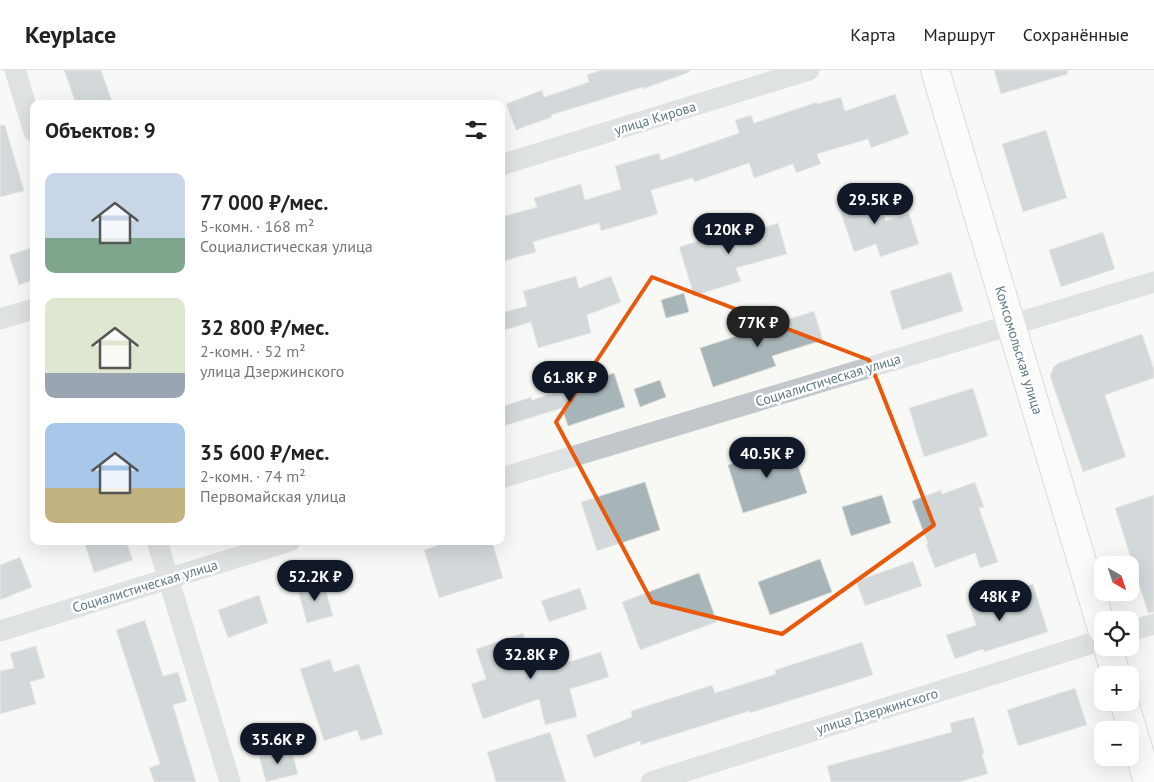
<!DOCTYPE html>
<html lang="ru">
<meta charset="utf-8">
<style>
body{margin:0;font-family:"PT Sans",sans-serif;background:#f6f6f6;color:#222;height:100vh;display:flex;flex-direction:column;font-size:19px;white-space:nowrap}
*{box-sizing:border-box;margin:0}
p{font-size:16px;color:#767676}
.icon{flex:none;width:28px;height:28px;fill:none;stroke:currentColor;stroke-width:2;stroke-linecap:round;stroke-linejoin:round}
.map{position:relative;flex:1;overflow:hidden}
.panel{position:absolute;left:30px;top:30px;width:475px;height:445px;display:flex;flex-direction:column;background:#fff;border-radius:10px;box-shadow:0 5px 20px #0002}
.panel>*{flex:none}
.needle{width:32px;rotate:141deg}
.tools{position:absolute;left:1094px;top:486px;display:grid;gap:10px}
.tools a{display:grid;place-items:center;width:45px;height:45px;border-radius:10px;background:#fff;box-shadow:0 5px 20px #0002;font-size:25px}
.price{position:absolute;translate:-50% -42px;padding:0 11px;border-radius:18px;background:#111827;color:#fff;font-size:16px;line-height:32px;filter:drop-shadow(0 1px 2px #0008)}
.price::after{content:'';position:absolute;left:50%;top:30px;width:15px;height:11px;margin-left:-8px;background:inherit;clip-path:polygon(0 0,100% 0,50% 100%)}
.price.active{background:#222;color:#fff}
ul{padding:0;list-style:none}
li{display:flex;align-items:center;gap:15px;height:125px;padding:0 15px}
li span{display:grid;place-items:center;flex:none;width:140px;height:100px;border-radius:10px;color:#555}
li>.icon{margin-inline-start:auto}
span .icon{width:60px;height:60px;fill:#fffc;stroke-width:1}
li b{font-size:21px}
h2{display:flex;justify-content:space-between;align-items:center;height:60px;padding:0 15px;font-size:21px}
header{display:flex;align-items:center;gap:30px;box-sizing:border-box;height:70px;padding:0 25px;background:#fff;border-bottom:1px solid #e0e0e0}
header strong{font-size:24px}
nav{display:flex;gap:28px;margin-inline-start:auto;font-size:18px}
.map>svg:first-child{display:block}
.building{fill:#a7b4b8;stroke:#dadad8}
.lines{fill:none;stroke-linecap:round;stroke-linejoin:round}
.secondary-casing{stroke:#b3bbbf;stroke-width:30}
.street{stroke:#c1c7ca;stroke-width:21}
.secondary{stroke:#fff;stroke-width:28}
.marked{fill:none;stroke:#e8590c;stroke-width:4;stroke-linejoin:round}
.labels{text-anchor:middle;dominant-baseline:central;stroke-width:5;stroke-linejoin:round;paint-order:stroke}
.street-label{font-size:14px;fill:#617983;stroke:#fff}
</style>
<header>
<strong>Keyplace</strong>
<nav><a>Карта</a><a>Маршрут</a><a>Сохранённые</a></nav>
</header>
<div class="map">
<svg width="1154" height="712" viewBox="0 0 1154 712">
<rect width="100%" height="100%" fill="#f8f8f5"/>
<path class="building" d="M64 0H101L113 34H76Z
M601 0H689L690 2 643 19V17L551 45 552 47 516 60 506 34 542 20 544 27 589 12 587 5Z
M994 0H1067L1068 4 1001 24Z
M895 24 909 64 871 78 868 69 817 84 821 94 796 103 793 94 754 108 749 93 694 112 693 108 651 120 658 144 601 161 599 153 533 172 536 182 501 192V147L537 137 534 128 581 114 585 130 621 119 615 96 659 83 661 90 739 63 735 50 751 45 754 53 817 32V34L841 27 845 41Z
M0 55H5L24 121 0 127Z
M1046 60 1067 128 1023 142 1002 74Z
M875 118 886 151 909 143 919 174 880 187 876 174 854 182 837 131Z
M735 152 739 165 778 153 787 184 736 198 741 211 694 226 679 177 717 165 715 158Z
M1103 162 1115 199 1061 217 1049 180Z
M34 177V210L19 215 9 185Z
M951 202 963 241 902 260 890 221Z
M576 206 579 218 611 206 621 232 587 245 591 263 538 278 531 252 501 261V243L527 236 523 221Z
M684 223 689 242 666 248 661 230Z
M814 241 823 270 772 286 776 296 713 317 700 278Z
M1142 264 1154 299V308L1105 325 1126 387 1083 402 1050 306 1053 298 1058 293Z
M614 303 625 337 568 356 562 338 501 357V337L531 327 532 330Z
M660 310 666 327 640 337 634 319Z
M973 318 988 366 924 387 909 338Z
M791 374 807 423 743 443 728 395Z
M645 412 660 460 597 481 581 432Z
M975 412 984 437 979 438 998 492 980 498 975 483 935 498 926 475 928 474 912 431 941 420 942 424Z
M882 425 891 453 851 466 842 437Z
M1154 425V542L1148 543 1115 438Z
M84 471H126L133 490 94 503Z
M450 471H492L503 508 439 528 424 480Z
M20 487 32 517 0 530V495Z
M820 489 832 522 770 545 758 512Z
M913 491 922 516 865 536 856 511Z
M699 503 717 552 640 580 622 532Z
M323 510 333 546 307 553 297 517Z
M1033 514 1048 562 984 582 983 579 955 589 946 565 976 555 969 534Z
M580 518 587 539 549 552 541 531Z
M259 525 268 553 228 568 218 540Z
M145 550 163 606 178 602 187 631 173 635 196 712H154L149 698 160 694 116 560Z
M523 563 533 593 538 591 541 600 601 582 609 607 570 619 577 647 545 655 539 629 483 649 471 614 486 609 476 579Z
M862 572 873 605 750 643 749 641 641 675 640 671 594 688 586 665 632 647 631 641 712 615 715 623 776 604 775 600Z
M36 576 45 608 30 612 36 634 0 644V601L14 598 10 583Z
M330 589 334 602 359 594 383 664 361 671 357 660 324 671 300 599Z
M1075 618 1087 655 1018 676 1007 640Z
M974 647 984 683 982 684 988 704 959 712H831L827 696 952 662 950 653Z
M550 662 566 712H496L487 682Z
M291 678 298 704 266 712 259 686Z"/>
<g class="lines">
<defs>
<path id="secondary" d="M935 0 1102 559
M1108 578 1116 605
M1124 632 1148 712"/>
</defs>
<use href="#secondary" class="secondary-casing"/>
<path class="street" d="M15 0 34 62
M501 95 809 0
M0 249 34 239
M501 408 1154 212
M157 471 230 712
M0 561 290 471
M1130 561 1154 554
M651 712 1102 570"/>
<use href="#secondary" class="secondary"/>
</g>
<path d="M0 0H1154V712H0ZM652 207 869 290 934 455 782 564 652 532 556 352Z" fill="#f8f8f5" fill-opacity=".55" fill-rule="evenodd"/>
<path class="marked" d="M652 207 869 290 934 455 782 564 652 532 556 352Z"/>
<g class="labels">
<g class="street-label">
<text transform="translate(655 48) rotate(-17)">улица Кирова</text>
<text transform="translate(1019 280) rotate(73)">Комсомольская улица</text>
<text transform="translate(828 310) rotate(-17)">Социалистическая улица</text>
<text transform="translate(145 516) rotate(-17)">Социалистическая улица</text>
<text transform="translate(877 641) rotate(-17)">улица Дзержинского</text>
</g>
</g>
</svg>
<div class="tools">
<a><svg class="needle" viewBox="-14 -14 28 28"><path d="M0-13l5 13h-10z" fill="#e53935"/><path d="M0 13l5-13h-10z" fill="#767676"/></svg></a>
<a><svg class="icon" aria-label="locate" viewBox="0 0 24 24"><circle cx="12" cy="12" r="6"/><path d="M12 2v4M12 18v4M2 12h4M18 12h4"/></svg></a>
<a>+</a>
<a>−</a>
</div>
<b class="price" style="left:875px;top:155px">29.5K ₽</b>
<b class="price" style="left:729px;top:185px">120K ₽</b>
<b class="price active" style="left:758px;top:278px">77K ₽</b>
<b class="price" style="left:570px;top:333px">61.8K ₽</b>
<b class="price" style="left:767px;top:409px">40.5K ₽</b>
<b class="price" style="left:315px;top:532px">52.2K ₽</b>
<b class="price" style="left:1000px;top:552px">48K ₽</b>
<b class="price" style="left:531px;top:610px">32.8K ₽</b>
<b class="price" style="left:278px;top:695px">35.6K ₽</b>
<section class="panel">
<h2>Объектов: 9<svg class="icon" aria-label="filters" viewBox="0 0 24 24"><path d="M4 7h16M4 17h16"/><circle cx="9" cy="7" r="2"/><circle cx="15" cy="17" r="2"/></svg></h2>
<ul>
<li><span style="background:linear-gradient(#c9d6e8 65%,#7fa58c 0)"><svg class="icon" aria-label="home" viewBox="0 0 24 24"><path d="M3 11l9-7 9 7M6 9v11h12V9"/></svg></span><div><b>77 000 ₽/мес.</b><p>5-комн. · 168 m²</p><p>Социалистическая улица</p></div></li>
<li><span style="background:linear-gradient(#dfe7d0 75%,#9aa5b1 0)"><svg class="icon" aria-label="home" viewBox="0 0 24 24"><path d="M3 11l9-7 9 7M6 9v11h12V9"/></svg></span><div><b>32 800 ₽/мес.</b><p>2-комн. · 52 m²</p><p>улица Дзержинского</p></div></li>
<li><span style="background:linear-gradient(#a9c7e8 65%,#c2b280 0)"><svg class="icon" aria-label="home" viewBox="0 0 24 24"><path d="M3 11l9-7 9 7M6 9v11h12V9"/></svg></span><div><b>35 600 ₽/мес.</b><p>2-комн. · 74 m²</p><p>Первомайская улица</p></div></li>
</ul>
</section>
</div>
